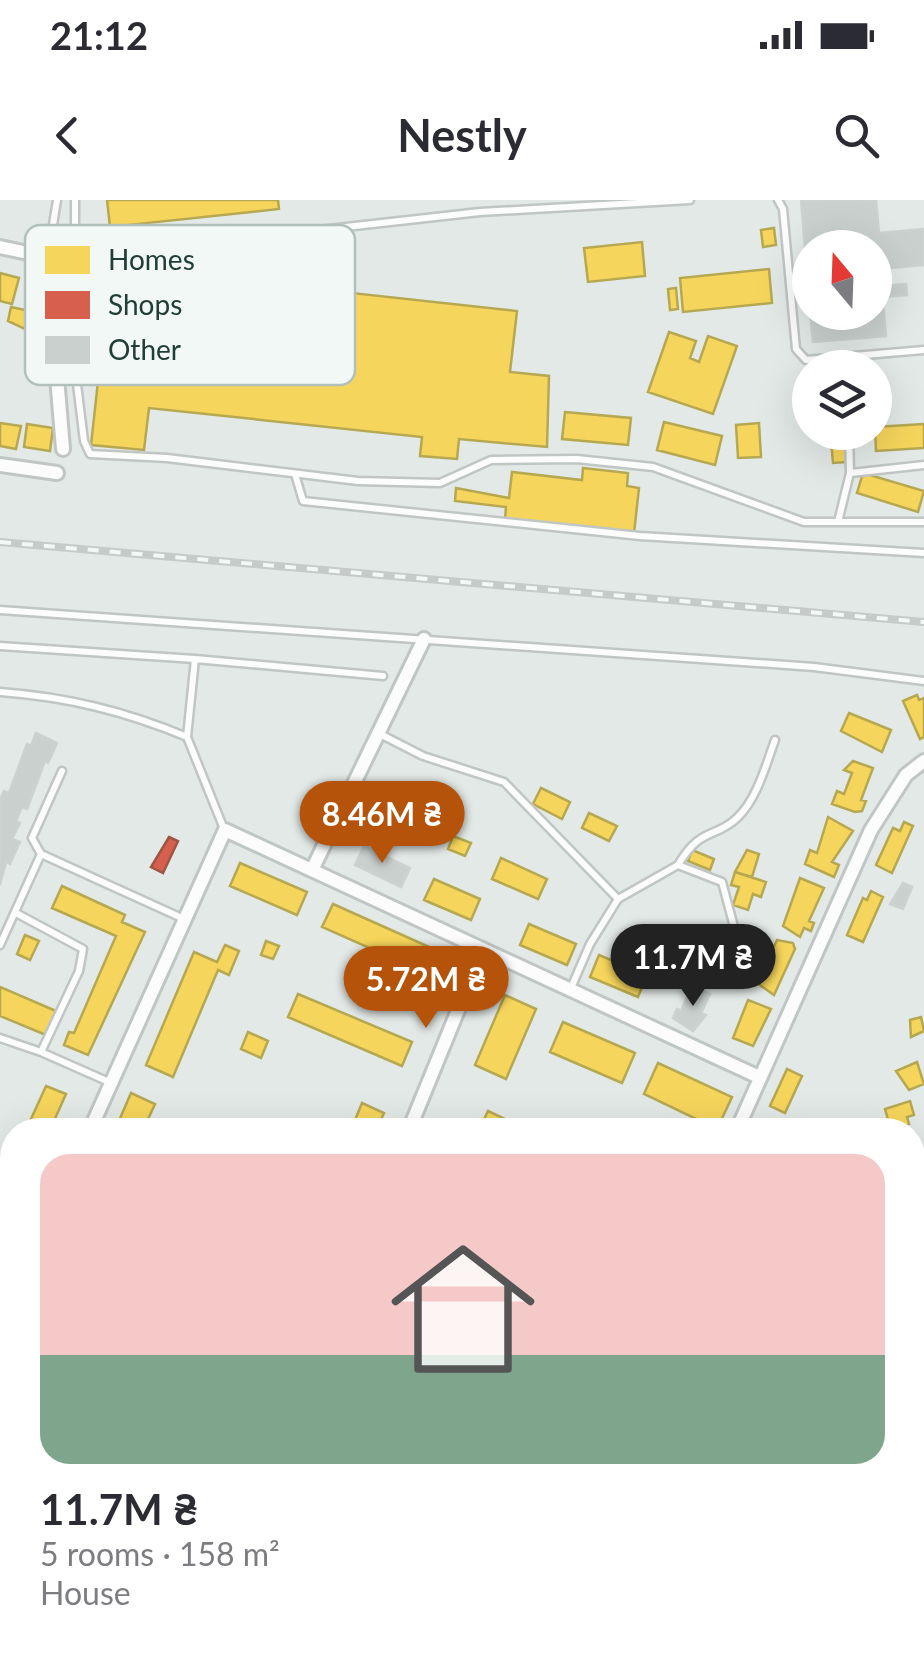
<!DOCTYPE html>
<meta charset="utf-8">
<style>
body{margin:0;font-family:Lato,sans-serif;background:#f2f2f3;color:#2b2b33;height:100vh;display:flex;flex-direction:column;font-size:38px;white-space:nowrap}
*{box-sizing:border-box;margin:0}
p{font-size:32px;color:#7c7c81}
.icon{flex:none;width:55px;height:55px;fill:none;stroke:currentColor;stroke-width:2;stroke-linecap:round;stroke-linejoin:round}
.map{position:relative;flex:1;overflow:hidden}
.side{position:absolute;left:0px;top:918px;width:925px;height:552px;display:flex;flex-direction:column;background:#fff;border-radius:40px 40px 0 0;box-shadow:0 10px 40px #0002}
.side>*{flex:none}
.needle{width:65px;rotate:341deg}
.fabs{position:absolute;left:792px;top:30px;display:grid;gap:20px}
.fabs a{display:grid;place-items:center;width:100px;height:100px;border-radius:50%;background:#fff;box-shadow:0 10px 40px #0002;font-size:50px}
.price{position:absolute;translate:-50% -85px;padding:0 22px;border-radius:35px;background:#b45309;color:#fff;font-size:32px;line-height:65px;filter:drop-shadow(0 2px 5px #0008)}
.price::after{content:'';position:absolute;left:50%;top:60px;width:30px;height:22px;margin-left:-15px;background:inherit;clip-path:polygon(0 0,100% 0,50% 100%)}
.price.on{background:#222;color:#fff}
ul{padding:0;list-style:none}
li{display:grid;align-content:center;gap:20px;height:530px;padding:0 40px}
li span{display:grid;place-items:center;height:310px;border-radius:30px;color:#555}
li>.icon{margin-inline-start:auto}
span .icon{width:180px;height:180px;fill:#fffc;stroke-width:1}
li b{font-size:42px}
.status{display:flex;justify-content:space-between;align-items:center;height:70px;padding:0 50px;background:#fff;direction:ltr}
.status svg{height:28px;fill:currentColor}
header{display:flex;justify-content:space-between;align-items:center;height:130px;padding:0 40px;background:#fff;font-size:45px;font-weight:700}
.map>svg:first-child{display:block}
.built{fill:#d0dbd6}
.homes{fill:#f6d55c;stroke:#b6a851;stroke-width:2.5}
.shops{fill:#d6604d;stroke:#9f5646;stroke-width:2.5}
.building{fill:#cad0ce;stroke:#cbd2cf;stroke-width:2.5}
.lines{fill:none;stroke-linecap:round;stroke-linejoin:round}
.lane-casing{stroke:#c0c6c4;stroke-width:11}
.street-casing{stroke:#c0c6c4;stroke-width:18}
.lane{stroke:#fbfcfb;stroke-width:6}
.street{stroke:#fbfcfb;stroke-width:12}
.rail-casing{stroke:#c6cac9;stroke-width:8}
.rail{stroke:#f1f8f5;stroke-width:4;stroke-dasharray:11;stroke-linecap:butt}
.key{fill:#f1f8f5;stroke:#b2c0bc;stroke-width:2.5}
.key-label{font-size:28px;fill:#203e37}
</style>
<div class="status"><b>21:12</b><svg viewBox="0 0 49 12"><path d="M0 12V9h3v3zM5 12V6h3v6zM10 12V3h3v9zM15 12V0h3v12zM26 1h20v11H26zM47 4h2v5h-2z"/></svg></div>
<header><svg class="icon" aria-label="back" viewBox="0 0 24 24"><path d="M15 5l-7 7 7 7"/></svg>Nestly<svg class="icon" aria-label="search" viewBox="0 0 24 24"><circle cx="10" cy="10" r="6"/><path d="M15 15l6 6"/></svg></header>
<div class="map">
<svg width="924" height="1468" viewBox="0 0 924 1468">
<rect width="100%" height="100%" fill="#e3e9e6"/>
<path class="built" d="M12 1168V1329L0 1324V1197Z"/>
<path class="homes" d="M107 0H278L279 9 110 27Z
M774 28 776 45 763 47 761 30Z
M222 41 346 54 342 92 517 111 510 172 549 176 547 247 459 239 457 259 420 256 422 237 149 208 144 250 91 245 110 71 217 82Z
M642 42 645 76 588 82 584 48Z
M769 69 772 103 683 112 680 78Z
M0 73 19 78 12 104 0 101Z
M676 88 678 109 670 110 668 89Z
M11 107 30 111 27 130 8 121Z
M669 132 696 141 690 158 699 162 708 136 737 146 713 214 648 192Z
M565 212 631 218 628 245 562 239Z
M664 222 722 236 715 265 657 250Z
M0 223 21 226 16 249 0 246Z
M759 223 761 257 738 258 736 225Z
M27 224 53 228 50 251 24 247Z
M924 224V248L876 251 875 227Z
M845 239 846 262 833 263 831 240Z
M583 268 628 273 627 286 639 288 634 333 505 319 506 307 455 301 456 288 509 298 512 272 582 280Z
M863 273 924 291 918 312 857 293Z
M917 495 919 500 924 498V537L920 539 903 501Z
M849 513 891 530 882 552 841 531Z
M853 561 873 568 861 600 866 601 862 611 855 612 832 604 837 591 844 594 852 573 844 570Z
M541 588 570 602 562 619 533 604Z
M589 613 617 626 609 641 582 628Z
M828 617 853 631 832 662 839 665 834 677 805 664 810 650 817 653Z
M904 622 913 626 892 673 876 665 893 628 900 631Z
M453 636 471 643 465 656 448 649Z
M692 650 714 659 710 670 688 661Z
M747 650 759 654 752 677 735 672Z
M501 658 547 679 538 699 492 679Z
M240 663 307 692 297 715 230 686Z
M735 672 766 682 761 697 753 694 748 710 733 705 739 687 731 685Z
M800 678 824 688 809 721 814 723 811 731 804 728 800 737 783 726Z
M434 679 480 699 471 720 424 700Z
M62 686 125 715 122 722 145 732 88 855 64 845 69 832 74 833 116 736 52 708Z
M871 691 883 697 863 742 847 735 863 698 867 700Z
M333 704 447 755 437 778 322 727Z
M529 724 576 744 567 765 520 745Z
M706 728 719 734 715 742 721 745 708 772 689 763Z
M25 735 39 741 30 760 17 754Z
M777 740 793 743 795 749 774 795 757 783Z
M266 741 279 746 273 759 261 755Z
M225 745 239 751 229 775 218 770 173 877 146 865 194 752 217 762Z
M742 745 756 751 752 758 761 762 756 774 734 765Z
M599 755 647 775 638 797 590 777Z
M0 787 56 811 46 835 0 816Z
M298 794 412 842 402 866 288 817Z
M505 795 536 809 506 879 475 865Z
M748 800 771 809 753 846 733 838Z
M921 817 924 831 911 837 910 820Z
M563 822 635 853 622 883 550 852Z
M248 832 268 841 261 858 241 849Z
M917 862 924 884 909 890 896 871Z
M658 863 732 897 717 929 644 894Z
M787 869 802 876 785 913 770 906Z
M46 886 66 894 50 930H26Z
M131 893 155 904 143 930H115Z
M910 901 914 915 907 917 909 924 891 930 885 909Z
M362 903 384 913 376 930H351Z
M488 911 518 925 515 930H479Z
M12 961V1015L0 1043V989Z
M12 1397V1432L0 1427Z
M69 1458H99L94 1468Z
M575 1458H626L651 1468H574Z
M742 1458H760L755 1468H737Z"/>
<path class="shops" d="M169 637 178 641 163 673 151 667Z"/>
<path class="building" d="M801 0H876L879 33 924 29V65L880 69 886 136 813 142 810 112H875V48H810V108Z
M906 84 907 95 883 97 882 86Z
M36 533 57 543 48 563 45 561 27 609 22 607 16 621 20 623 12 639 20 642 10 664 6 662 0 685V600L4 591 9 593 27 544 31 546Z
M364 646 410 668 401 687 355 665Z
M903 683 912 687 903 709 890 704Z
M692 786 710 794 701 813 706 815 693 831 673 818 677 809 681 811Z"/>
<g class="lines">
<defs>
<path id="lane" d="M75 0V168L84 241 90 254 167 258 358 281 440 283 491 260 577 259 653 267 804 322H924
M778 0 783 9 796 149 806 160 924 150
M48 56 57 0
M78 57 480 12 690 0
M851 273 924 265
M295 274 303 301 640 336 924 353
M838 322 850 273 849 232
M0 410 814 467 924 481
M0 446 195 459 187 537
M195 459 383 476
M0 492C67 497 125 511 187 537L224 629
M380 534 423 556 504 582 618 699
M62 571 32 638 41 654 184 719
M678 665C701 626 715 639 737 618 757 599 766 565 775 540
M16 713 83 749 79 771 41 852 109 882
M0 745 41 654
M571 788 590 744 618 699 678 665 722 682 737 738 731 758
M0 838 41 852
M705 1458 712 1463 728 1462 730 1458"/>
<path id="street" d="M0 47 47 57 63 249
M0 265 57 273
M312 670 424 439
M90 930 225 630 759 877
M409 930 483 749
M737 930 871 630 906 575 924 561
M912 1010 924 984
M912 1074 924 1079
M0 1078 12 1082
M0 1175 12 1146
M0 1330 12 1335
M912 1368 924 1342
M296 1458 318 1468
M861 1458 884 1468"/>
</defs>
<use href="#lane" class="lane-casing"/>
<use href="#street" class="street-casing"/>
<use href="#lane" class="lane"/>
<use href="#street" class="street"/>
<defs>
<path id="rail" d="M0 342 924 422"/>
</defs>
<use href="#rail" class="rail-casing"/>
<use href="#rail" class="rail"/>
</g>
<rect x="25" y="25" width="330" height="160" rx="15" class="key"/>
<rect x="45" y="46" width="45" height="28" fill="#f6d55c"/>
<rect x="45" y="91" width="45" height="28" fill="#d6604d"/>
<rect x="45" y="136" width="45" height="28" fill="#cad0ce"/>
<g class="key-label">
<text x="108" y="70">Homes</text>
<text x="108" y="115">Shops</text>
<text x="108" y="160">Other</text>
</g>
</svg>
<div class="fabs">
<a><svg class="needle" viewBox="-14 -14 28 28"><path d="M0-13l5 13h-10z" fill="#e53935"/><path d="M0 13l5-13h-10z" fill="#7c7c81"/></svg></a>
<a><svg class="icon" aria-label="layers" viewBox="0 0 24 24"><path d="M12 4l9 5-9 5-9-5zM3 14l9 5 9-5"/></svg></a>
</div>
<b class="price" style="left:382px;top:666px">8.46M ₴</b>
<b class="price on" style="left:693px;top:809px">11.7M ₴</b>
<b class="price" style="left:426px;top:831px">5.72M ₴</b>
<section class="side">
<ul>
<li><span style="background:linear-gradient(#f6c9c9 65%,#7fa58c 0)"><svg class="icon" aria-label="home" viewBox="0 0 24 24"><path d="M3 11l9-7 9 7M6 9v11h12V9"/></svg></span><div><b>11.7M ₴</b><p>5 rooms · 158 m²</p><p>House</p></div></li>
</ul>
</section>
</div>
